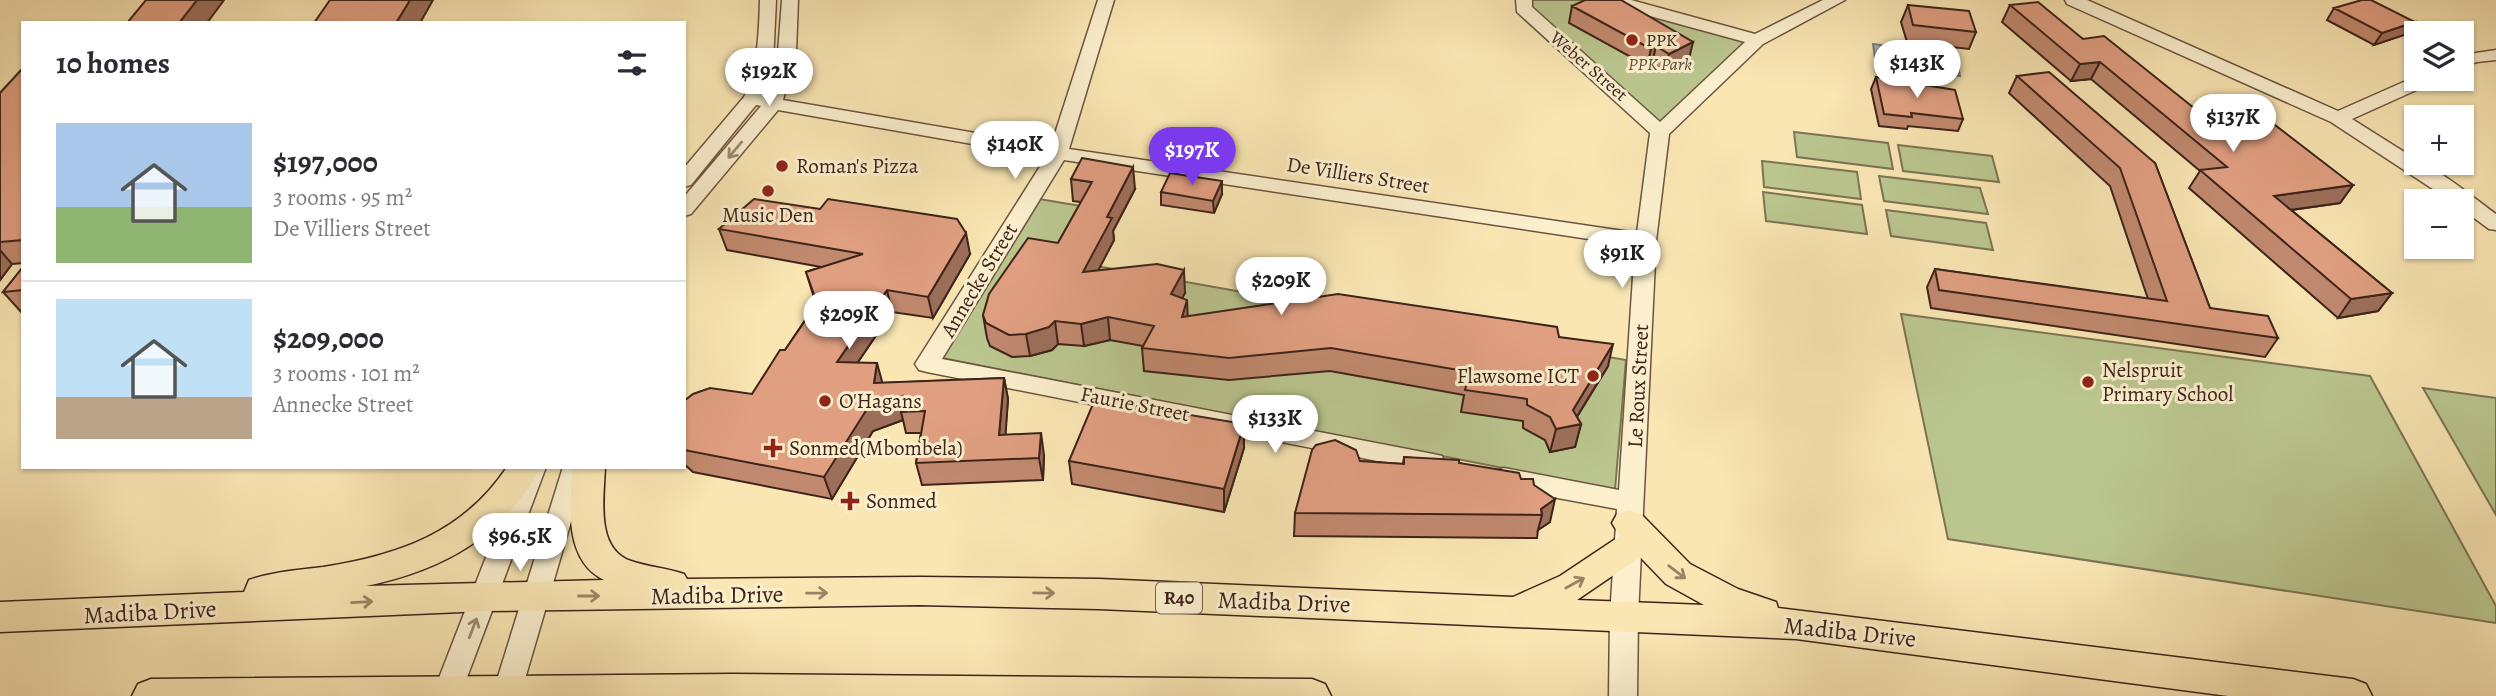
<!DOCTYPE html>
<meta charset="utf-8">
<style>
body{margin:0;font-family:Alegreya,serif;background:#f7f7f7;color:#2b2b33;height:100vh;display:flex;flex-direction:column;font-size:26px;white-space:nowrap}
*{box-sizing:border-box;margin:0}
p{font-size:23px;color:#7c7c81}
.icon{flex:none;width:38px;height:38px;fill:none;stroke:currentColor;stroke-width:2;stroke-linecap:round;stroke-linejoin:round}
.map{position:relative;flex:1;overflow:hidden}
.side{position:absolute;left:21px;top:21px;width:665px;height:448px;display:flex;flex-direction:column;background:#fff;border-radius:0px;box-shadow:0 2px 5px #0004}
.side>*{flex:none}
.fabs{position:absolute;left:2404px;top:21px;display:grid;gap:14px}
.fabs a{display:grid;place-items:center;width:70px;height:70px;border-radius:0px;background:#fff;box-shadow:0 2px 5px #0004;font-size:35px}
.price{position:absolute;translate:-50% -60px;padding:0 16px;border-radius:24px;background:#fff;color:#222;font-size:23px;line-height:46px;filter:drop-shadow(0 2px 4px #0008)}
.price::after{content:'';position:absolute;left:50%;top:42px;width:21px;height:16px;margin-left:-10px;background:inherit;clip-path:polygon(0 0,100% 0,50% 100%)}
.price.on{background:#7c3aed;color:#fff}
ul{padding:0;list-style:none}
li{display:flex;align-items:center;gap:21px;height:175px;padding:0 35px}
li+li{border-top:2px solid #e1e1e2}
li span{display:grid;place-items:center;flex:none;width:196px;height:140px;border-radius:0px;color:#555}
li>.icon{margin-inline-start:auto}
span .icon{width:84px;height:84px;fill:#fffc;stroke-width:1}
li b{font-size:30px}
h2{display:flex;justify-content:space-between;align-items:center;height:84px;padding:0 35px;font-size:30px}
.map>svg:first-child{display:block}
.green{fill:#bbc68f;stroke:#7c7454;stroke-width:2}
.water{fill:#a3bdb8;stroke:#7a7f79;stroke-width:2}
.lines{fill:none;stroke-linecap:round;stroke-linejoin:round}
.minor-casing{stroke:#6c5440;stroke-width:3}
.major-casing{stroke:#3d231a;stroke-width:3}
.minor{fill:#fbefce;fill-rule:evenodd}
.major{fill:#f9e6b3;fill-rule:evenodd}
.wall{fill:#c1896f;stroke:#3d231a;stroke-width:2}
.shaded-wall{fill:#9d6f5a;stroke:#3d231a;stroke-width:2}
.building{fill:#e09f81;stroke:#3d231a;stroke-width:2}
.oneway{stroke:#9c8974}
.oneway2{stroke:#9b8466}
.poi-dot{fill:#8f2418;stroke:#fbefce;stroke-width:2.5}
.labels{text-anchor:middle;dominant-baseline:central;stroke-width:6;stroke-linejoin:round;paint-order:stroke}
.far-poi-label{font-size:18px;fill:#3d231a;stroke:#fbefce;text-anchor:start}
.far-park-label{font-size:18px;font-style:italic;fill:#5c4c37;stroke:#fbefce}
.far-street-label{font-size:18px;fill:#3d231a;stroke:#fbefce}
.shield{fill:#fbefce;stroke:#766050;stroke-width:2}
.shield-label{font-size:19px;font-weight:bold;fill:#3d231a}
.poi-label{font-size:21px;fill:#3d231a;stroke:#fbefce;text-anchor:start}
.street-label{font-size:21px;fill:#3d231a;stroke:#fbefce}
.near-street-label{font-size:24px;fill:#3d231a;stroke:#fbefce}
</style>
<div class="map">
<svg width="2496" height="696" viewBox="0 0 2496 696">
<rect width="100%" height="100%" fill="#f9e6b3"/>
<filter id="stains"><feTurbulence type="fractalNoise" baseFrequency=".00286" numOctaves="4"/><feColorMatrix values="0 0 0 0 .2 0 0 0 0 .09 0 0 0 0 .02 0 0 0 .5 -.17"/></filter>
<radialGradient id="worn" r=".72"><stop offset=".6" stop-color="#630" stop-opacity="0"/><stop offset="1" stop-color="#630" stop-opacity=".3"/></radialGradient>
<path class="green" d="M1525 0H1612L1757 40 1660 132 1523 8Z
M1794 132 1888 143 1893 169 1797 157Z
M1898 145 1992 156 1999 182 1903 171Z
M1762 161 1857 172 1861 199 1764 187Z
M1879 176 1980 188 1988 214 1884 201Z
M1763 192 1862 205 1867 234 1766 221Z
M1039 199 1081 206 1051 258 1626 360 1615 490 942 358Z
M1886 210 1986 223 1993 250 1891 236Z
M1901 314 2370 376 2496 606V623L1948 539Z
M2423 388 2496 398V515Z"/>
<path class="water" d="M1873 44 1956 55 1960 76 1876 65Z"/>
<g class="lines">
<defs>
<path id="minor" d="M760 0H776L773 63 763 96H766L778 52 782 0H798L796 52 783 100 1051 146 1098 0H1114L1069 149 1637 233 1650 133 1517 12 1516 0H1532V7L1660 122 1745 42 1606 4 1604 0H1631L1755 34 1823 0H1845L1763 44 1669 134 1656 241 1638 616 1637 696H1609L1610 616 1617 509 1504 488 1495 485 1492 478 1495 471 1504 468 1619 490 1635 246 1064 160 942 359 1433 454 1442 456 1445 463 1442 470 1433 472 927 372 919 370 915 364 1046 157 778 110 691 214 684 216V197L761 106 756 105 691 185 684 187V168L744 97C758 66 759 34 760 0Z
M2065 0H2087L2338 111 2417 76V79H2435L2432 83 2352 119 2417 160V163C2434 164 2480 203 2496 214V230L2489 229 2462 209V201H2451L2331 122 2067 4Z
M2496 50V60L2477 62 2462 67V55Z
M521 467H546L460 696H432Z
M563 467H587L520 696H492Z"/>
<path id="major" d="M507 467H541C503 537 443 570 366 586L604 580C563 560 570 504 573 467H605C604 497 595 549 631 561 648 567 667 568 684 574L687 579 919 577 1099 579 1513 597 1560 576 1620 536 1612 523 1617 514 1629 510 1641 514 1690 564 1738 589 1776 602 1778 608 2353 679 2366 684 2372 696H2228L1796 639 1099 609 919 605 485 611 0 632V602L244 592 249 580C272 572 298 570 323 567 399 555 463 533 507 467ZM1640 557 1666 584 1704 605 1577 600Z
M732 674 1312 679 1325 684 1331 696H132L138 684 151 679Z"/>
</defs>
<use href="#minor" class="minor-casing"/>
<use href="#major" class="major-casing"/>
<use href="#minor" class="minor"/>
<use href="#major" class="major"/>
</g>
<path class="wall" d="M1908 5 1976 32 1969 49 1907 42 1901 22Z
M2010 5 2083 39 2199 112 2353 185 2340 203 2291 210 2392 293 2378 311 2338 318 2189 188 2200 171 2091 79 2071 81 2002 22Z
M1572 6 1689 59 1665 71 1652 64 1647 66 1569 23Z
M2334 8 2415 22 2407 34 2374 45 2327 20Z
M23 68V263L12 264 0 280V93Z
M2017 76 2155 163 2210 308 2278 338 2265 357 1931 308 1927 287 1935 269 2148 299 2110 186 2009 93Z
M1876 77 1963 119 1958 131 1908 126 1907 129 1879 126 1871 89Z
M1071 179 1135 189 1113 231 1114 240 1098 270 1185 293 1182 298 1188 316 1559 337 1608 366 1577 417 1581 424 1575 447 1550 452 1545 440 1523 428V421L1461 412 1464 395 1330 371 1229 380 1144 371 1142 348 1143 346 1110 340 1084 346 1058 344 1052 350 1030 356 1012 357 990 346 987 338 983 315 1058 243 1081 202 1073 201Z
M1161 192 1222 194 1214 213 1161 205Z
M719 229 970 254 933 318 892 312 858 362 882 383 1004 378 1008 399 1005 435 1044 455 1043 480 922 485 916 463 921 433H906L903 420 873 431 832 499 693 472 684 464V401L752 394 785 350 816 304 806 272 821 267 727 250Z
M23 267V313H22L3 292Z
M1244 448 1224 512 1072 484 1069 461Z
M1404 457 1459 463 1521 479 1534 485 1550 522 1538 530 1537 538 1294 536 1295 513 1360 461 1403 464Z"/>
<path class="shaded-wall" d="M197 0H224L207 23H179Z
M410 0H433L420 23H396Z
M2415 22 2407 34 2374 45 2382 33Z
M1693 42 1689 59 1665 71 1669 54Z
M1656 46 1652 64 1647 66 1651 49Z
M2100 62 2091 79 2071 81 2080 64Z
M1133 167 1135 189 1113 231 1114 240 1086 294 1083 272 1107 217Z
M1222 181V194L1214 213 1213 201Z
M2353 185 2340 203 2262 214 2274 196Z
M966 233 970 254 933 318 928 297Z
M0 250 12 264 0 280Z
M1184 270 1185 293 1172 316 1171 294Z
M887 290 892 312 843 384 837 362Z
M2392 293 2378 311 2338 318 2351 299Z
M1187 300 1188 322 1182 317Z
M1108 317 1110 340 1084 346 1081 324Z
M1055 321 1058 344 1052 350 1030 356 1026 334Z
M1613 344 1608 366 1571 426 1581 424 1575 447 1550 452 1556 429 1573 410Z
M877 363 883 385 903 396 901 412 903 420 873 431 832 499 824 477 874 383Z
M1004 378 1008 399 1004 457 999 435Z
M1244 424V448L1224 512V489Z
M1041 433 1044 455 1043 480 1039 458Z
M1555 499 1550 522 1538 530 1542 515 1541 509Z"/>
<path class="building" d="M146 0H197L179 23H127Z
M330 0H410L396 23H314Z
M1585 0H1621L1693 42 1669 54 1656 46 1651 49 1572 6Z
M2362 0H2371L2415 22 2382 33 2334 8Z
M2038 2 2083 39 2104 36 2199 112 2249 105 2353 185 2274 196 2392 293 2351 299 2200 170 2227 167 2100 62 2080 64 2010 5Z
M1908 5 1969 11 1976 32 1913 25Z
M23 68V240L0 242V93Z
M2049 72 2155 163 2210 308 2268 316 2278 338 1939 290 1935 269 2167 301 2120 168 2017 76Z
M1876 77 1955 90 1963 119 1911 113 1912 117 1884 114Z
M1082 158 1133 167 1107 217 1112 218 1083 272 1157 264 1184 270 1171 294 1187 300 1182 317 1338 294 1557 327 1559 337 1613 344 1573 410 1581 424 1556 429 1550 417 1527 405V399L1465 390 1470 372 1331 348 1229 358 1142 348 1154 326 1108 317 1081 324 1055 321 1049 327 1026 334 1009 335 986 323 983 315 989 294 1028 238 1058 243 1092 182 1071 179Z
M1170 173 1222 181 1213 201 1161 192Z
M754 199 820 209 828 199 957 219 966 233 928 297 887 290 837 362 877 363 874 383 1004 378 999 435 1041 433 1039 458 916 463 925 411 901 412 903 396 867 409 824 477 684 450V401L693 394 710 388 752 394 780 350H785L817 303 806 272 863 254 719 229Z
M23 267V290L3 292Z
M1095 399 1244 424 1224 489 1069 461Z
M1335 440 1356 450 1360 461 1404 464V457L1459 460V463L1519 473 1521 479H1533L1534 485 1555 499 1541 509 1542 515 1295 513 1312 450 1316 445Z"/>
<defs><path id="oneway-shaft" d="M-6 0H5M1.5-3L5.5 0L1.5 3" fill="none" stroke-width="1.6" stroke-linecap="round" stroke-linejoin="round" transform="scale(1.75)"/></defs>
<g class="oneway">
<use href="#oneway-shaft" transform="translate(735 150) rotate(130)"/>
<use href="#oneway-shaft" transform="translate(473 628) rotate(-69)"/>
</g>
<g class="oneway2">
<use href="#oneway-shaft" transform="translate(1677 572) rotate(37)"/>
<use href="#oneway-shaft" transform="translate(1575 583) rotate(-29)"/>
<use href="#oneway-shaft" transform="translate(817 593) rotate(-1)"/>
<use href="#oneway-shaft" transform="translate(1044 593) rotate(1)"/>
<use href="#oneway-shaft" transform="translate(589 596)"/>
<use href="#oneway-shaft" transform="translate(362 602) rotate(-3)"/>
</g>
<g class="poi-dot">
<circle cx="1632" cy="40" r="7"/>
<circle cx="782" cy="166" r="7"/>
<circle cx="768" cy="191" r="7"/>
<circle cx="1593" cy="376" r="7"/>
<circle cx="2088" cy="382" r="7"/>
<circle cx="825" cy="401" r="7"/>
<path d="M769.5 437.5h7v7h7v7h-7v7h-7v-7h-7v-7h7z"/>
<path d="M846.5 490.5h7v7h7v7h-7v7h-7v-7h-7v-7h7z"/>
</g>
<g class="labels">
<g class="far-poi-label">
<text x="1646" y="40">PPK</text>
</g>
<g class="far-park-label">
<text x="1660" y="64">PPK Park</text>
</g>
<g class="far-street-label">
<text transform="translate(1589 66) rotate(41)">Weber Street</text>
</g>
<rect class="shield" x="1156" y="582.5" width="46" height="31" rx="5"/>
<g class="shield-label">
<text x="1179" y="598">R40</text>
</g>
<g class="poi-label">
<text x="796" y="166">Roman's Pizza</text>
<text x="768" y="215" text-anchor="middle">Music Den</text>
<text x="2102" y="370">Nelspruit<tspan x="2102" dy="24">Primary School</tspan></text>
<text x="1579" y="376" text-anchor="end">Flawsome ICT</text>
<text x="839" y="401">O'Hagans</text>
<text x="789" y="448">Sonmed(Mbombela)</text>
<text x="866" y="501">Sonmed</text>
</g>
<g class="street-label">
<text transform="translate(1358 175) rotate(9)">De Villiers Street</text>
<text transform="translate(979 280) rotate(-59)">Annecke Street</text>
<text transform="translate(1638 386) rotate(-87)">Le Roux Street</text>
<text transform="translate(1135 404) rotate(11)">Faurie Street</text>
</g>
<g class="near-street-label">
<text transform="translate(717 595) rotate(-1)">Madiba Drive</text>
<text transform="translate(1284 602) rotate(2)">Madiba Drive</text>
<text transform="translate(150 612) rotate(-3)">Madiba Drive</text>
<text transform="translate(1850 632) rotate(6)">Madiba Drive</text>
</g>
</g>
<rect width="100%" height="100%" filter="url(#stains)"/>
<rect width="100%" height="100%" fill="url(#worn)"/>
</svg>
<div class="fabs">
<a><svg class="icon" aria-label="layers" viewBox="0 0 24 24"><path d="M12 4l9 5-9 5-9-5zM3 14l9 5 9-5"/></svg></a>
<a>+</a>
<a>−</a>
</div>
<b class="price" style="left:1917px;top:100px">$143K</b>
<b class="price" style="left:769px;top:108px">$192K</b>
<b class="price" style="left:2233px;top:154px">$137K</b>
<b class="price" style="left:1015px;top:181px">$140K</b>
<b class="price on" style="left:1192px;top:187px">$197K</b>
<b class="price" style="left:1622px;top:290px">$91K</b>
<b class="price" style="left:1281px;top:317px">$209K</b>
<b class="price" style="left:849px;top:351px">$209K</b>
<b class="price" style="left:1275px;top:455px">$133K</b>
<b class="price" style="left:520px;top:573px">$96.5K</b>
<section class="side">
<h2>10 homes<svg class="icon" aria-label="filters" viewBox="0 0 24 24"><path d="M4 7h16M4 17h16"/><circle cx="9" cy="7" r="2"/><circle cx="15" cy="17" r="2"/></svg></h2>
<ul>
<li><span style="background:linear-gradient(#a9c7e8 60%,#8fb573 0)"><svg class="icon" aria-label="home" viewBox="0 0 24 24"><path d="M3 11l9-7 9 7M6 9v11h12V9"/></svg></span><div><b>$197,000</b><p>3 rooms · 95 m²</p><p>De Villiers Street</p></div></li>
<li><span style="background:linear-gradient(#bfe0f5 70%,#b9a48a 0)"><svg class="icon" aria-label="home" viewBox="0 0 24 24"><path d="M3 11l9-7 9 7M6 9v11h12V9"/></svg></span><div><b>$209,000</b><p>3 rooms · 101 m²</p><p>Annecke Street</p></div></li>
</ul>
</section>
</div>
